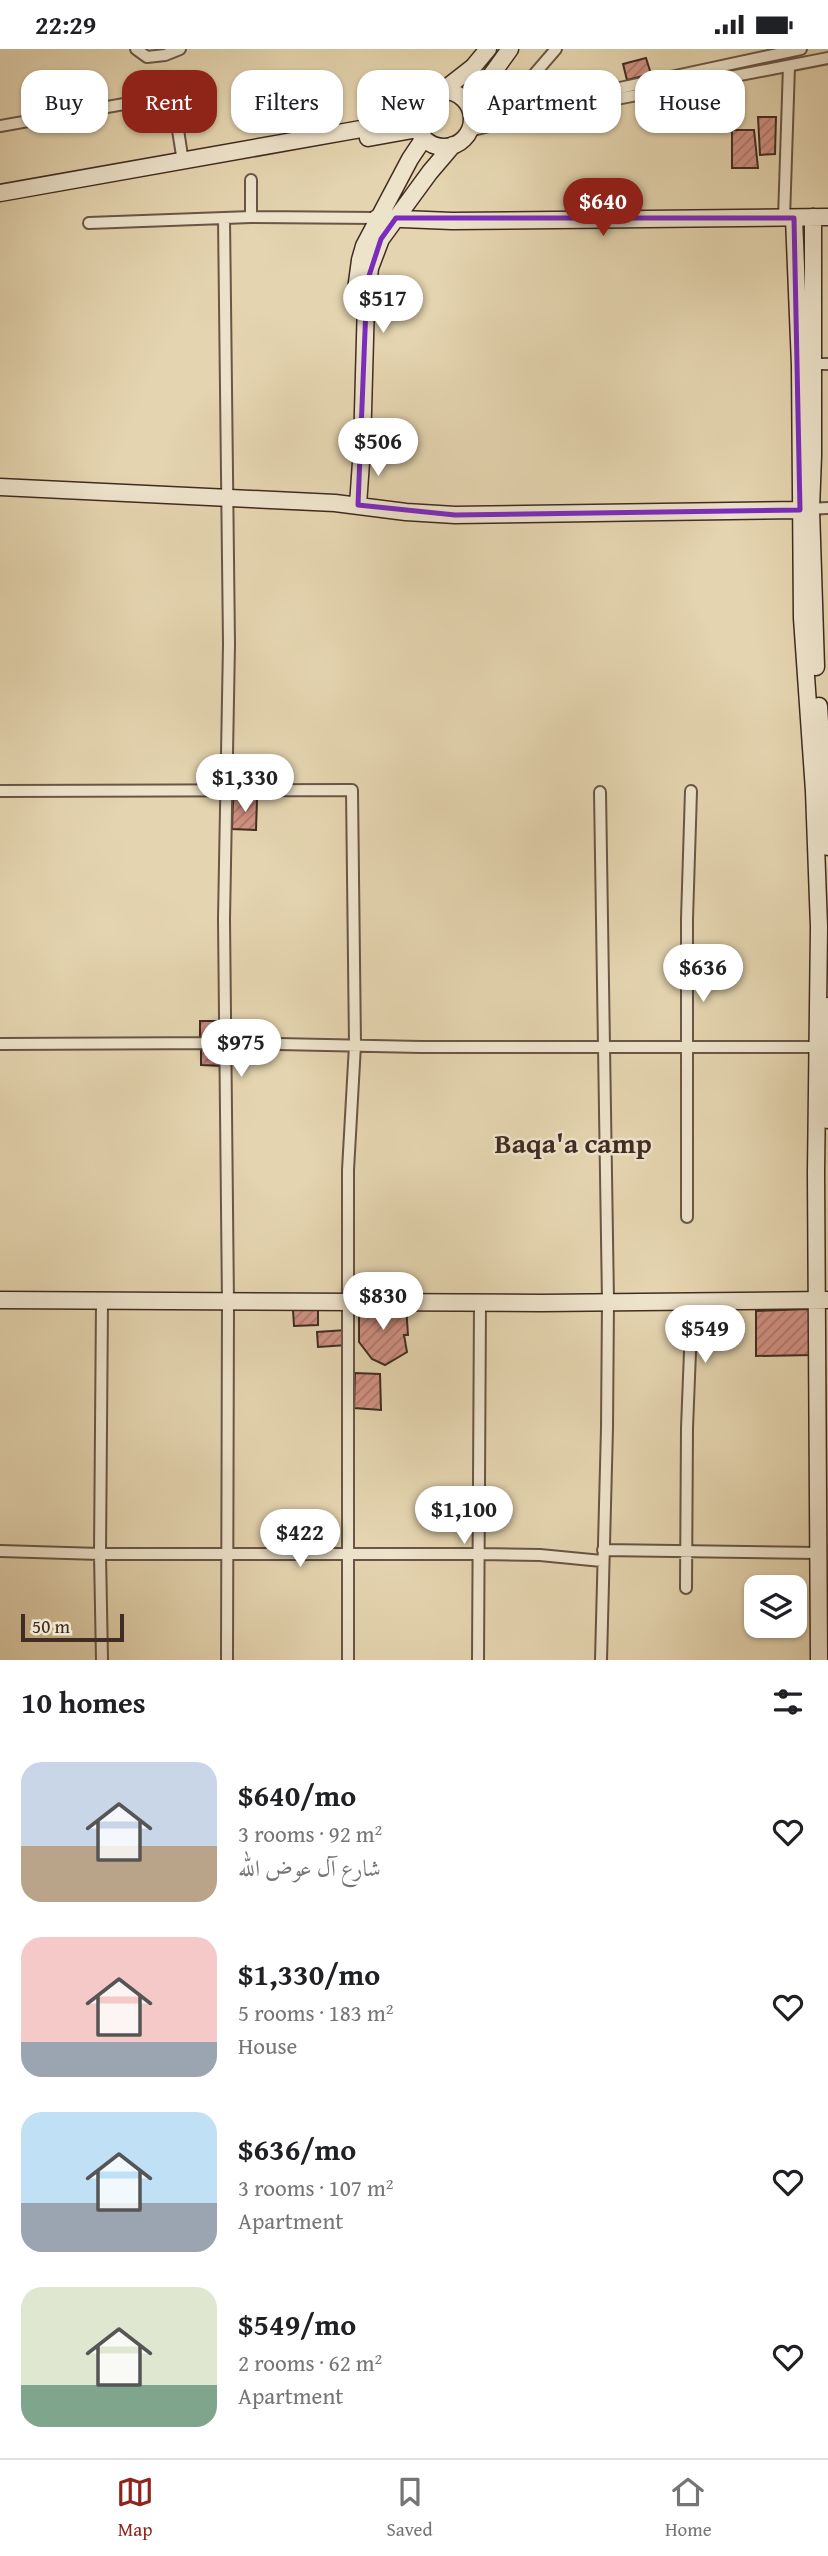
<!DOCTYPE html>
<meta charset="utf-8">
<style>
body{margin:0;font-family:"Gentium Book Plus",Amiri,serif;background:#f2f2f2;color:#202124;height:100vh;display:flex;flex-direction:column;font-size:26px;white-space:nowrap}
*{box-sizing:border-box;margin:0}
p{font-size:23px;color:#757577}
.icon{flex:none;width:38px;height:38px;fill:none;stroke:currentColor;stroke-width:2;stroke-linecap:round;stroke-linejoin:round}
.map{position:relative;height:1611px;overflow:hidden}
.drawer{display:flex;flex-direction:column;background:#fff;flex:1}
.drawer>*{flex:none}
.guide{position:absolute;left:21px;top:21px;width:788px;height:63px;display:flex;gap:14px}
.tools{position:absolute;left:744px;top:1526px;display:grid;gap:14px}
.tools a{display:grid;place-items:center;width:63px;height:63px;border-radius:14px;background:#fff;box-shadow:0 2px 5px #0004;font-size:35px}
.scale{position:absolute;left:21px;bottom:18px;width:103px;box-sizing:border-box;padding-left:7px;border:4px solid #402c22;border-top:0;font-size:19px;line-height:24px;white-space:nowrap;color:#402c22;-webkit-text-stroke:5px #ede3cb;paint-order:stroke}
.price{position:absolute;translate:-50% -60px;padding:0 16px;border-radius:24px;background:#fff;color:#222;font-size:23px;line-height:46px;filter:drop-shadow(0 2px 4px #0008)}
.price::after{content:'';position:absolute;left:50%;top:42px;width:21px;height:16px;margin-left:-10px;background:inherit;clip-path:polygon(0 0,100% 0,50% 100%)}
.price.selected{background:#8f2418;color:#fff}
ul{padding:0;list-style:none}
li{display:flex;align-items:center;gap:21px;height:175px;padding:0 21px}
li span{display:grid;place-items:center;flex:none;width:196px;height:140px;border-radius:21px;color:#555}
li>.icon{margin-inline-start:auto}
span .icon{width:84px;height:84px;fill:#fffc;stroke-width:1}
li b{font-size:30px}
h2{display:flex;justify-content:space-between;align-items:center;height:84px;padding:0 21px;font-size:30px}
.chip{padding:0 24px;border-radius:21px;background:#fff;box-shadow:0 2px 5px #0004;font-size:24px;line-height:63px}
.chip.selected{background:#8f2418;color:#fff}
.status{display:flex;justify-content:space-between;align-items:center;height:49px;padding:0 35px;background:#fff;direction:ltr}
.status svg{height:19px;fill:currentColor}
.dock{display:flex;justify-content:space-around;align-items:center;height:98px;border-top:2px solid #e0e0e0;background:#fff;font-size:19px;color:#757577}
.dock a{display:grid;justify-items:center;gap:4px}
.dock .selected{color:#8f2418}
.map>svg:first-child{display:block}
.building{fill:url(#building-hatch);stroke:#402c22;stroke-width:2}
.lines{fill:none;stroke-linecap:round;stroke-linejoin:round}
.street-casing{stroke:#695645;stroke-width:14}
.secondary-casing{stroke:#402c22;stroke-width:19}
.street{stroke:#ede3cb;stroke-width:10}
.secondary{stroke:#ede3cb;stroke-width:16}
.marked{fill:none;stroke:#7b2cbf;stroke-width:5;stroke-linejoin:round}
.labels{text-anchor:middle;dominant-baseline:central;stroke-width:5;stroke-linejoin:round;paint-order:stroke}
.quarter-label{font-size:28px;font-weight:bold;fill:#402c22;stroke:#ede3cb}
</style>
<div class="status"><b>22:29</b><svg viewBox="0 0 49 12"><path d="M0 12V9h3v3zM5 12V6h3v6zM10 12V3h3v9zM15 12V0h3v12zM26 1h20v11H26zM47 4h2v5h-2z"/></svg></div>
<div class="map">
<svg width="828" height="1611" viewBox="0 0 828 1611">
<defs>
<pattern id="building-hatch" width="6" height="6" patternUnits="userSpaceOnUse" patternTransform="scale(1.75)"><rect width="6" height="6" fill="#d19183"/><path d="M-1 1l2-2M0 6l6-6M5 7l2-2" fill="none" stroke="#ab776b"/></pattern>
</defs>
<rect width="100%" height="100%" fill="#e4d4af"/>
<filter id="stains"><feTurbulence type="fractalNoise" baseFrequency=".00286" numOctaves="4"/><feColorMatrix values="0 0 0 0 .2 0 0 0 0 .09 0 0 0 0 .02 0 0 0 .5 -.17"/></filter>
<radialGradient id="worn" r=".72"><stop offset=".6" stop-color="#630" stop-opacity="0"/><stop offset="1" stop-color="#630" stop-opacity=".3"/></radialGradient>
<path class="building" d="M646 9 651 25 627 31 623 15Z
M758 68H776L775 105 760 106Z
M732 81H754L758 119H732Z
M233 749 257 750 256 781 232 780Z
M200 972H222V989H200Z
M201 1000H223V1017L201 1016Z
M406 1256 408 1286H404L407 1303 385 1316 372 1310 359 1293V1257Z
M318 1260V1276L294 1277 293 1261Z
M810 1260 812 1306 756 1307V1262Z
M346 1281 347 1296 318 1298 317 1283Z
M355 1324 380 1325 381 1361 354 1359Z"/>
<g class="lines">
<defs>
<path id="street" d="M136 0 147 8 165 6 180 0
M508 66 531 29 556 0
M472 68 578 48 801 0
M0 77 169 47 173 49 183 113
M469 82 529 67 828 9
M251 131V168
M224 169 229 595 224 870 228 1254 227 1611
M784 169 789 17
M89 174 251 168 377 169
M813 315H828
M806 460 828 459
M0 742 352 741 355 996 348 1121V1611
M600 743 608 1252 607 1379 601 1611
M0 995 226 994 421 998H823
M687 1168V870L691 742
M102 1252 100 1505 102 1611
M603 1501 818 1504
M0 1502 100 1505H480L540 1506 602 1512
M686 1539 687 1379 692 1252
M478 1611 480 1254"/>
<path id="secondary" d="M416 70a28 28 0 1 1 56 0a28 28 0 1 1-56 0Z
M441 43 473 18 488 0
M471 60 477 46 510 0
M368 89 418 80
M0 144 378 77 419 58
M813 168V407L811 460 816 618
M377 169 452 172 828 168
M794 169 800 316 802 569 814 742 819 878 816 1124 819 1611
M356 241 360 211 364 197 410 110 424 89
M0 438 335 454 406 463 455 466 800 461
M358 456 362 399 366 253 370 219 381 190 430 123 453 96
M819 657 828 798
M828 957V1071
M0 1251 542 1254 826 1251"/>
</defs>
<use href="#street" class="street-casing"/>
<use href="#secondary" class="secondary-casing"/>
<use href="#street" class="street"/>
<use href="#secondary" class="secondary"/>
</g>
<path class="marked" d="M396 169H794L800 461 455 466 358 456 367 233 381 190Z"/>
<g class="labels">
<g class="quarter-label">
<text x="573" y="1093">Baqa'a camp</text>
</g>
</g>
<rect width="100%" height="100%" filter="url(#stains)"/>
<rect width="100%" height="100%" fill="url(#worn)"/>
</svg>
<div class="tools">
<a><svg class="icon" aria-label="layers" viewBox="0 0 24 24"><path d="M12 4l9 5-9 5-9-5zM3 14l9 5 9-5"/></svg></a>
</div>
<div class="scale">50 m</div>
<b class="price selected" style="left:603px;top:189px">$640</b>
<b class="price" style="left:383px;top:286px">$517</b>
<b class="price" style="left:378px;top:429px">$506</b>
<b class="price" style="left:245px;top:765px">$1,330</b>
<b class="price" style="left:703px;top:955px">$636</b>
<b class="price" style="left:241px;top:1030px">$975</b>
<b class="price" style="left:383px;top:1283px">$830</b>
<b class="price" style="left:705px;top:1316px">$549</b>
<b class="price" style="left:464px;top:1497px">$1,100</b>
<b class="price" style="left:300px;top:1520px">$422</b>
<div class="guide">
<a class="chip">Buy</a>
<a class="chip selected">Rent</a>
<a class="chip">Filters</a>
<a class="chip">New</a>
<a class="chip">Apartment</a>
<a class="chip">House</a>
</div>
</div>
<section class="drawer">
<h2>10 homes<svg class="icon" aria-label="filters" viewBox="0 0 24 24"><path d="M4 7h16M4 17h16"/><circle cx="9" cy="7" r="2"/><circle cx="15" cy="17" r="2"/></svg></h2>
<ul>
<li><span style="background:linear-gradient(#c9d6e8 60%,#b9a48a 0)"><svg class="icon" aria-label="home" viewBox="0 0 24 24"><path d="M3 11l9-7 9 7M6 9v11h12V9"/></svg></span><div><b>$640/mo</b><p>3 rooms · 92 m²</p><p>شارع آل عوض الله</p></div><svg class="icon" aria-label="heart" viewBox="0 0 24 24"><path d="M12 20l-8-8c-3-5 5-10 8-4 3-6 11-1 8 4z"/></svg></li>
<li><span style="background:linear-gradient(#f6c9c9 75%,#9aa5b1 0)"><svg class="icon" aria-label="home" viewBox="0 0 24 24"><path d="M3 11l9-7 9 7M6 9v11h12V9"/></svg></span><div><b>$1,330/mo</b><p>5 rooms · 183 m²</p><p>House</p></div><svg class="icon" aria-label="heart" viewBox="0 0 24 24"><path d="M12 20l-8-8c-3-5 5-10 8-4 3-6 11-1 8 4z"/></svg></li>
<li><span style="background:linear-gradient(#bfe0f5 65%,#9aa5b1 0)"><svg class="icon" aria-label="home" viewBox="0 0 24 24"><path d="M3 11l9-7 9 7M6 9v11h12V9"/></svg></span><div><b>$636/mo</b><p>3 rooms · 107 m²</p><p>Apartment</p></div><svg class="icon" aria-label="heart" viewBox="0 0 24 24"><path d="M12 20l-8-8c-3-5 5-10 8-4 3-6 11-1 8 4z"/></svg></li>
<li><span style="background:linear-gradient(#dfe7d0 70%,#7fa58c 0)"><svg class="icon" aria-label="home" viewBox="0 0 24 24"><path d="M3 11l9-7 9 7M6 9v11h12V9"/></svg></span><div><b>$549/mo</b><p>2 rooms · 62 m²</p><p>Apartment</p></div><svg class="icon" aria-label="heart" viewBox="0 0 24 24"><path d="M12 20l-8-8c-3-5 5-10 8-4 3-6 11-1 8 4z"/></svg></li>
</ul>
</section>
<nav class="dock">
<a class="selected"><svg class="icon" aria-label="map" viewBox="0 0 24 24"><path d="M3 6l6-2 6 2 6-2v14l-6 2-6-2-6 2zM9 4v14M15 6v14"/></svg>Map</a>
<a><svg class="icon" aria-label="saved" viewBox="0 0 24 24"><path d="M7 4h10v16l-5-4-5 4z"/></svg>Saved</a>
<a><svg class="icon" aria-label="home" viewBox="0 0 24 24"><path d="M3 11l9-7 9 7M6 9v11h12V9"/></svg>Home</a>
</nav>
